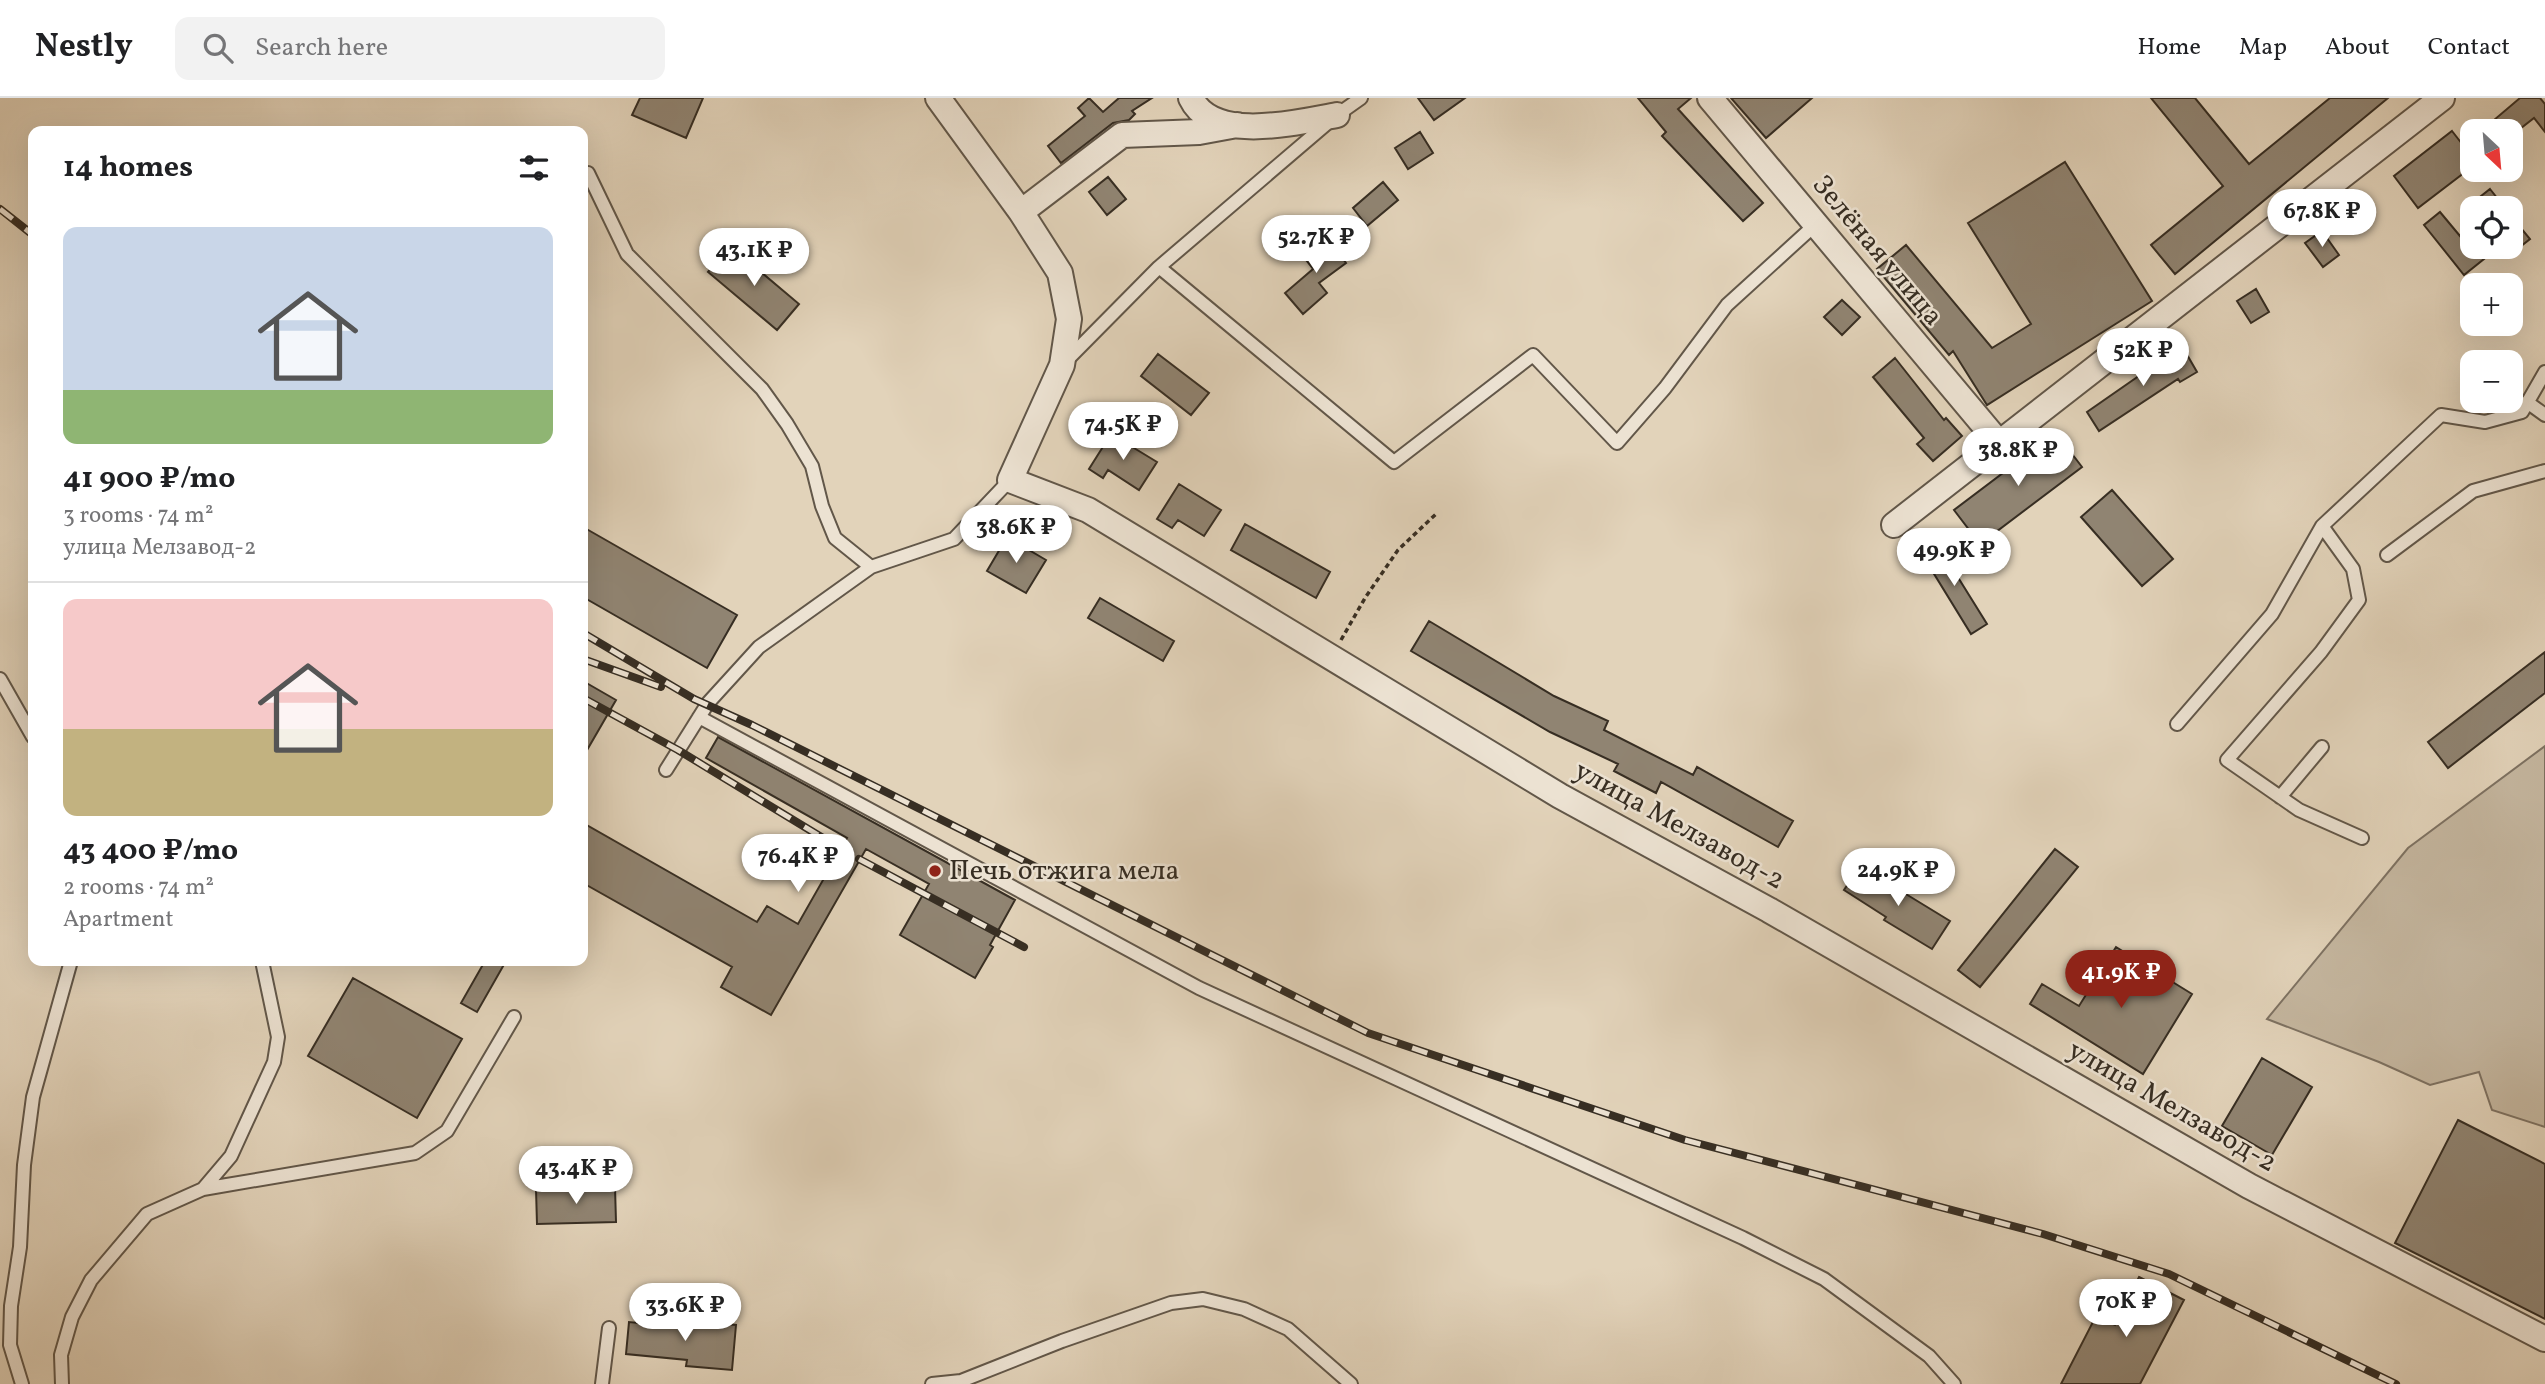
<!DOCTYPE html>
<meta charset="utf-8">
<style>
body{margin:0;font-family:Vollkorn,serif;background:#f2f2f2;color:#202124;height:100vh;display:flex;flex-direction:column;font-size:26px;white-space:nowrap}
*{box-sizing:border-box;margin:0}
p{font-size:23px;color:#757577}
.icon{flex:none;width:38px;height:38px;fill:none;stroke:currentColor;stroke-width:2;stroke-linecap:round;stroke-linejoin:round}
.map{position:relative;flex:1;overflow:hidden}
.details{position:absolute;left:28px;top:28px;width:560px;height:840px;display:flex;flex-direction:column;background:#fff;border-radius:14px;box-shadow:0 7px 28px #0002}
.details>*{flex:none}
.needle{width:46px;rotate:154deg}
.fabs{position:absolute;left:2460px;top:21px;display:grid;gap:14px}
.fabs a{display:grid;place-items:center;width:63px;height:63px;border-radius:14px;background:#fff;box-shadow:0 7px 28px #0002;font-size:35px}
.price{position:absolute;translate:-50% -60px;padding:0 16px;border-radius:24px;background:#fff;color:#222;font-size:23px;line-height:46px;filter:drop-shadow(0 2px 4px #0008)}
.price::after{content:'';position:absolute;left:50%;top:42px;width:21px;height:16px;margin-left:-10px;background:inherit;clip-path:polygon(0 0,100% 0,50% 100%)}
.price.selected{background:#8f2418;color:#fff}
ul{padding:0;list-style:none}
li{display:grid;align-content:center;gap:14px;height:371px;padding:0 35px}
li+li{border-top:2px solid #e0e0e0}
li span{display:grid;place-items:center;height:217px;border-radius:14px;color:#555}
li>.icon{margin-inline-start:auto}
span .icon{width:126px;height:126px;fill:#fffc;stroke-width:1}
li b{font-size:30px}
h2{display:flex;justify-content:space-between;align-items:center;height:84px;padding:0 35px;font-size:30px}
header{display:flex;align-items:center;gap:42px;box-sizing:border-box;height:98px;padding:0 35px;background:#fff;border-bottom:2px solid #e0e0e0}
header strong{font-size:33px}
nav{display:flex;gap:38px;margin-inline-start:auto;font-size:24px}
.search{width:490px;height:63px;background:#f2f2f2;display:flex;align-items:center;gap:18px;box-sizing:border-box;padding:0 24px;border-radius:14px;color:#757577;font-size:26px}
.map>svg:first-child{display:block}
.green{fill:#c5b7a0;stroke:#7e7262;stroke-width:2}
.building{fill:#908472;stroke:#372e23;stroke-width:2}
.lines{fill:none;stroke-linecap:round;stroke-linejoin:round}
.service-casing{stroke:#625749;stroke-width:16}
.minor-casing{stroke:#625749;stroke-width:28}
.path{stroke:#372e23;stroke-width:3.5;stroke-dasharray:5 3.5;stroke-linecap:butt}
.service{stroke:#ece2d2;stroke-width:12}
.minor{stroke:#ece2d2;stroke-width:24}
.rail-casing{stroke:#372e23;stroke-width:8}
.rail{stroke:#ece2d2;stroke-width:5;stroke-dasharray:16;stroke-linecap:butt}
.poi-dot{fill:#8f2418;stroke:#ece2d2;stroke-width:2.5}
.labels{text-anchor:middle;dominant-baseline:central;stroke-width:5;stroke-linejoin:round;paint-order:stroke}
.street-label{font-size:28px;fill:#372e23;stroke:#ece2d2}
.poi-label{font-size:28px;fill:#372e23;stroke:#ece2d2;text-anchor:start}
</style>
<header>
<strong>Nestly</strong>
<div class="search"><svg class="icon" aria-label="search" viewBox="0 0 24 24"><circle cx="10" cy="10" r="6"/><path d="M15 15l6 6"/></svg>Search here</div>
<nav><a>Home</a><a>Map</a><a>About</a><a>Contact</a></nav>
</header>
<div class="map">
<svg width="2545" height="1286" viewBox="0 0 2545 1286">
<rect width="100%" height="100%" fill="#e2d3ba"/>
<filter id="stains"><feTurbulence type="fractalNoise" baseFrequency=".00286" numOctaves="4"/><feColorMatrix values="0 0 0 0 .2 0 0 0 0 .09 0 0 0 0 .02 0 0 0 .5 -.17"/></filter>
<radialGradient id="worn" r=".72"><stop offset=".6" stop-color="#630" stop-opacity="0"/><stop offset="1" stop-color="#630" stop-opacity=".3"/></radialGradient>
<path class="green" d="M2545 648V1029L2492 1012 2479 974 2430 987 2379 964 2267 921 2408 750Z"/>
<path class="building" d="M640 0H703L686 40 632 17Z
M1089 0 1103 14 1119 0H1152L1132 13 1135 16 1129 22 1113 25 1061 65 1048 48 1085 18 1078 10Z
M1418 0H1465L1434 22Z
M1638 0H1691L1678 11 1763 105 1743 123 1662 38 1666 34Z
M1731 0H1812L1766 40Z
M2151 0H2195L2249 66 2330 0H2388L2175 176 2151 147 2223 88Z
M2520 0H2540L2545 6V34L2534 20 2511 38V33H2504L2494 22Z
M2452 33 2473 60V68L2418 110 2394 78Z
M1420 34 1433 55 1408 71 1395 50Z
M2065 64 2152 203 1987 307 1953 253 1949 257 1877 171 1906 147 1992 250 2031 226 1968 125Z
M1108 79 1126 101 1107 117 1089 94Z
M1383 84 1398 102 1367 128 1353 110Z
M2490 91 2505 110H2466Z
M2440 114 2460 138 2473 128V149H2499L2464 177 2424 127Z
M2511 118 2530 141 2511 156Z
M2322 133 2339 157 2323 169 2305 145Z
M1327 139 1346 165 1319 185 1327 195 1303 216 1285 195 1313 171 1303 158Z
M730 148 799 206 777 232 708 174Z
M2256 191 2269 214 2251 225 2237 203Z
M1842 202 1860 219 1842 237 1824 219Z
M2182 248 2197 274 2180 284 2178 281 2099 333 2087 314Z
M1158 256 1209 295 1191 317 1141 278Z
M1895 260 1944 322 1946 320 1962 338 1933 363 1917 346 1924 340 1873 279Z
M2056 335 2082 369 1980 446 1954 412Z
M1111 336 1157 364 1139 392 1108 372 1103 380 1089 371Z
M1179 386 1221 412 1204 438 1178 422 1172 430 1157 421Z
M2112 392 2173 461 2142 488 2081 419Z
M1245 426 1330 474 1316 500 1231 452Z
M583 429 737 517 707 570 583 499Z
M1007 439 1046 462 1026 495 987 473Z
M1936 444 1987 526 1971 536 1920 453Z
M1100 500 1174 543 1163 563 1088 520Z
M1429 523 1554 598 1608 623 1604 632 1693 677 1697 669 1793 723 1778 749 1661 684 1656 695 1614 673 1618 666 1550 634 1411 553Z
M2545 554V595L2448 670 2428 644Z
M583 583 616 602 583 659Z
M718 639 1015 802 990 847 993 849 975 880 900 837 929 786 866 751 771 917 721 889 732 869 583 785V725L757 824 767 808 798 826 847 740 706 660Z
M2055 751 2078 769 1980 889 1958 872Z
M1860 768 1950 823 1932 851 1884 822 1886 819 1844 792Z
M2116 849 2192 896 2143 976 2030 906 2042 886 2079 908Z
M485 863H506L477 914 461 905Z
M353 880 462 941 417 1020 308 958Z
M2262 960 2312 989 2272 1057 2222 1028Z
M2458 1022 2545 1066V1221L2395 1145Z
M615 1089 616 1124 537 1126 536 1091Z
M2139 1179 2184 1202 2140 1286H2061L2096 1218 2115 1227Z
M689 1223 736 1227 732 1272 686 1268 687 1262 626 1256 629 1224 689 1230Z"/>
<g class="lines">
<defs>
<path id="service" d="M588 75 627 156 762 291 787 326 812 368 822 408 835 440 871 469
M1159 169 1394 364 1533 257 1617 345 1665 290 1727 207 1816 126
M1067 262 1159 169 1337 17 1361 0
M2527 304 2545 317
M2322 428 2353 471 2359 502 2321 554 2227 662 2299 712 2362 740
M2387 457 2473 393 2545 373
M0 581 33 639
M699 619 1199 890 1743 1140 1824 1181 1929 1258 1954 1286
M2177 626 2272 516 2322 428 2441 317 2485 324 2522 314 2545 274
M666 672 708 605 759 549 871 469 954 441 1010 382
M2280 699 2322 649
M203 1091 231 1058 274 964 278 939 262 863
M22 1286 10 1247 11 1208 20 1149 24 1067 33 999 71 863
M62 1286 61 1257 72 1219 91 1182 147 1116 203 1091 415 1055 447 1033 514 919
M602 1286 609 1230
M932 1286 961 1283 1062 1243 1171 1205 1203 1201 1244 1211 1288 1231 1351 1286"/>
<path id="minor" d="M938 0 1021 114 1060 175 1069 221 1062 267 1010 382 1088 412 1560 698 1769 812 2249 1088 2545 1241
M1191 0C1213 46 1298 24 1337 17
M1710 0 1999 345
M1021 114 1122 37 1199 34 1237 27
M1894 427 2442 0"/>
</defs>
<use href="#service" class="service-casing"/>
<use href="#minor" class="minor-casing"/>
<path class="path" d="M1341 542 1365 500 1398 452 1436 416"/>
<use href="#service" class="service"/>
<use href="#minor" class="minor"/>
<defs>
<path id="rail" d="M0 111 33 137
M583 535 694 601 752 627 1368 935 1685 1042 2043 1136 2169 1176 2396 1286
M583 561 661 589
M583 600 678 652 841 751
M859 761 1024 849"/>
</defs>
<use href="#rail" class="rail-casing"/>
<use href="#rail" class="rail"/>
</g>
<circle class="poi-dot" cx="935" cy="773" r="7"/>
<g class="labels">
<g class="street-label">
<text transform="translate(1877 153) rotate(50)">Зелёная улица</text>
<text transform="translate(1679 728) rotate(29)">улица Мелзавод-2</text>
<text transform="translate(2172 1009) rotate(30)">улица Мелзавод-2</text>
</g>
<g class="poi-label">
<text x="949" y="773">Печь отжига мела</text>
</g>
</g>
<rect width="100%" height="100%" filter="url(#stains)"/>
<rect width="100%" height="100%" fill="url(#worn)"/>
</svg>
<div class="fabs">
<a><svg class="needle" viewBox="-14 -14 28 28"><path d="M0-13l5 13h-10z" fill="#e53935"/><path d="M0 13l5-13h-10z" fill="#757577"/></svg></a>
<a><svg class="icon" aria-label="locate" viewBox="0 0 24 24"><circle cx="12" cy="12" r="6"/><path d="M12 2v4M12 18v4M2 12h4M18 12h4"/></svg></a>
<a>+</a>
<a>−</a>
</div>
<b class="price" style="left:2322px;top:151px">67.8K ₽</b>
<b class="price" style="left:1316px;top:177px">52.7K ₽</b>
<b class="price" style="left:754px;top:190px">43.1K ₽</b>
<b class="price" style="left:2143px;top:290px">52K ₽</b>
<b class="price" style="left:1123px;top:364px">74.5K ₽</b>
<b class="price" style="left:2018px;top:390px">38.8K ₽</b>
<b class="price" style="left:1016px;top:467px">38.6K ₽</b>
<b class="price" style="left:1954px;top:490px">49.9K ₽</b>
<b class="price" style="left:798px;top:796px">76.4K ₽</b>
<b class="price" style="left:1898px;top:810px">24.9K ₽</b>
<b class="price selected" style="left:2121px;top:912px">41.9K ₽</b>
<b class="price" style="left:576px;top:1108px">43.4K ₽</b>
<b class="price" style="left:2126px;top:1241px">70K ₽</b>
<b class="price" style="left:685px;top:1245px">33.6K ₽</b>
<section class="details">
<h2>14 homes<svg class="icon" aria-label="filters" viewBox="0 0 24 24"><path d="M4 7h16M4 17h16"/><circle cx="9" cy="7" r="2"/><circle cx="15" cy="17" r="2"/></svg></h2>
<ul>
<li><span style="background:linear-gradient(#c9d6e8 75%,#8fb573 0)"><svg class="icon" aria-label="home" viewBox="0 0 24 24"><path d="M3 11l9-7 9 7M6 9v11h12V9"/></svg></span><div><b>41 900 ₽/mo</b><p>3 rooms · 74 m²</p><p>улица Мелзавод-2</p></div></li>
<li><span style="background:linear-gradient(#f6c9c9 60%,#c2b280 0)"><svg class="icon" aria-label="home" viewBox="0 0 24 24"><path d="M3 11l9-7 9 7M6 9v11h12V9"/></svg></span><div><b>43 400 ₽/mo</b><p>2 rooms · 74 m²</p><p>Apartment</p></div></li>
</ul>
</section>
</div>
